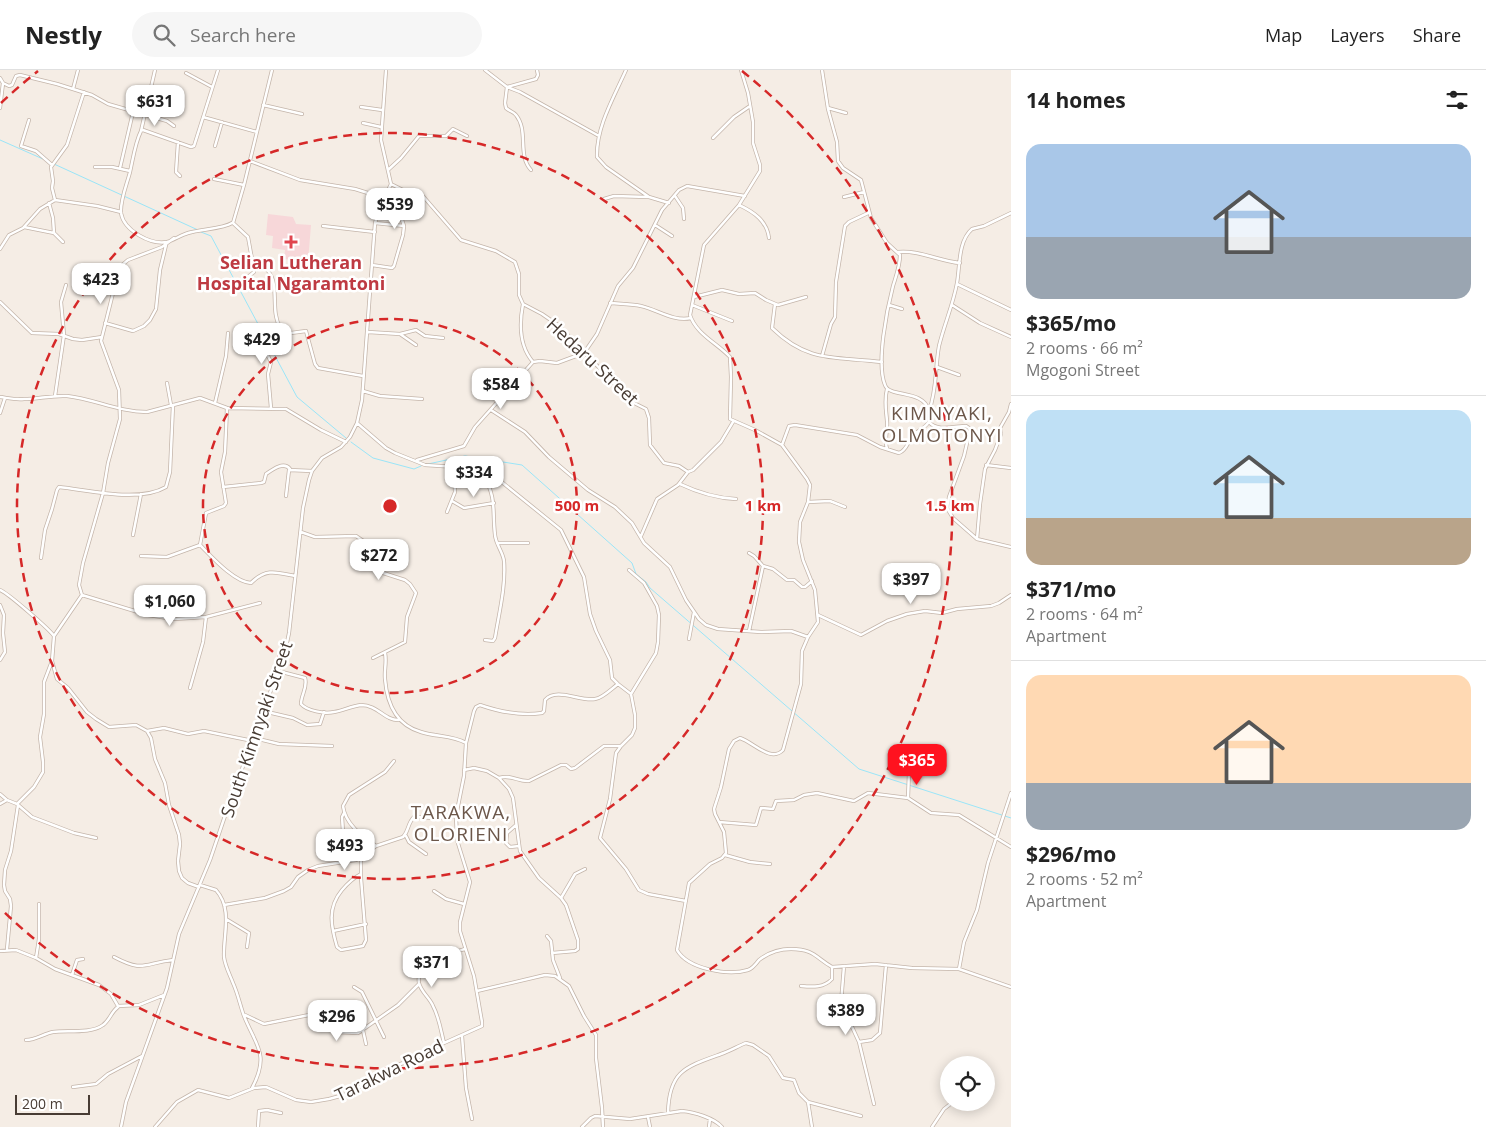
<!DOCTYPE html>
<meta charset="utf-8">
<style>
body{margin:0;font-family:"Open Sans",sans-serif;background:#f6f6f6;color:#222;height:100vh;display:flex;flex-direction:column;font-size:19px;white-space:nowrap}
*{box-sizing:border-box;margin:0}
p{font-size:16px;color:#767676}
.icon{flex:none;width:28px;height:28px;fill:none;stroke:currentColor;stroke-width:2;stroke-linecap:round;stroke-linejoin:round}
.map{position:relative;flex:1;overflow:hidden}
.panel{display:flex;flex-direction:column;background:#fff;width:475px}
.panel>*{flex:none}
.controls{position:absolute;left:940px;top:986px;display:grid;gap:10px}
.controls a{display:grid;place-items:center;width:55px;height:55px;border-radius:50%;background:#fff;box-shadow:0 2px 12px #0003;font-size:25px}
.scale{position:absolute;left:15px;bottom:12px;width:75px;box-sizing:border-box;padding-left:5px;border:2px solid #483c34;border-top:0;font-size:14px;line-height:18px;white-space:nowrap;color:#483c34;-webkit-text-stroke:4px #fff;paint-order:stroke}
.price{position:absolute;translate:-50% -42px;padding:0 11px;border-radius:10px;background:#fff;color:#222;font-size:16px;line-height:32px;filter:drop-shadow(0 1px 2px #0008)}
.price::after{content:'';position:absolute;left:50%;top:30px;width:15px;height:11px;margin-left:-8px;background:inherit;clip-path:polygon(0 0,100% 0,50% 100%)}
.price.on{background:#ff121f;color:#fff}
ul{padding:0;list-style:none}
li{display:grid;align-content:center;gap:10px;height:265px;padding:0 15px}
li+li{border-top:1px solid #e0e0e0}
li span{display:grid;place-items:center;height:155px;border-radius:15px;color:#555}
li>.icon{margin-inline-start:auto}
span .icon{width:90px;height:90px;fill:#fffc;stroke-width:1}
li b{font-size:21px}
h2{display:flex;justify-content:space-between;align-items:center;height:60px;padding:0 15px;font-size:21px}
header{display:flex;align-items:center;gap:30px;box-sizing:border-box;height:70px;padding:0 25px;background:#fff;border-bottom:1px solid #e0e0e0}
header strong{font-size:24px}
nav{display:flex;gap:28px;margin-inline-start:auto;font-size:18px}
.search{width:350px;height:45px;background:#f6f6f6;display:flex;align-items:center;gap:12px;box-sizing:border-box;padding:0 18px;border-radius:28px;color:#767676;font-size:19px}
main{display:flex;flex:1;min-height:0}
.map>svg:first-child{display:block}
.medical{fill:#f7d7d9}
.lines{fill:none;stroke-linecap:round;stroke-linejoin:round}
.stream{stroke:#9ae5f8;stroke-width:1}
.street-casing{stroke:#c4b5aa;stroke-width:4}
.street{stroke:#fff;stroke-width:2.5}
.ring{fill:none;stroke:#d62828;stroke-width:2.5;stroke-dasharray:9 6}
.health-dot{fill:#e0444e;stroke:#fff;stroke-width:2}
.labels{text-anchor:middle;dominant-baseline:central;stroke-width:5;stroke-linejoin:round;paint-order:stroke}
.health-label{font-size:18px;font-weight:bold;fill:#be3a42;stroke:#fff}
.street-label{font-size:18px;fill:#483c34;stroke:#fff}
.neighbourhood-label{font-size:19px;letter-spacing:1px;fill:#6c574a;stroke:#fff}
.centre{fill:#d62828;stroke:#fff;stroke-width:2.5}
.ring-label{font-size:15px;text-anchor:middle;font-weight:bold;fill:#d62828;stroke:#fff;stroke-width:5;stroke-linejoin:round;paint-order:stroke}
</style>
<header>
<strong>Nestly</strong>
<div class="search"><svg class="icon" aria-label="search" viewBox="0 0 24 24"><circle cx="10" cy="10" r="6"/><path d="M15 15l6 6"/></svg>Search here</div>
<nav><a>Map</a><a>Layers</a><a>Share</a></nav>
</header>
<main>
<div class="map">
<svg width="1011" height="1057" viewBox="0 0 1011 1057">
<rect width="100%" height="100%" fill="#f5ede5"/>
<path class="medical" d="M268 144 293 147 296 154 311 155 308 192 284 189 285 180 272 178 273 166 266 165Z"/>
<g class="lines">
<path class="stream" d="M0 70 43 89
M54 94 198 160
M201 162 211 166 297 327 346 368
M351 372 373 388 414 399 421 396
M428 394 465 386 522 395 632 493 636 504 646 512 650 518 859 699 1011 748"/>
<defs>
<path id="street" d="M218 0 194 76 191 77 143 60 141 61C135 73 133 89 130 102 127 114 120 130 121 143 124 161 151 175 167 172 174 170 181 165 188 163 200 159 223 159 232 153
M272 0 244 115 233 153 248 167 252 189C257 193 264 196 268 201 280 214 270 241 280 257L291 263 306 261 315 294 318 298 363 306
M485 0 507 17 520 22 599 66
M626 0C614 27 596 57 597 87L606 97 649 127 669 133
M741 0 748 23 753 52V73L760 95V101L739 135 704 175 690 245C696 264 717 273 730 287L731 307 730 349 755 360 782 375 807 409 810 415 808 432 800 452 799 472 803 490 815 520 818 552 808 567 802 581 801 614 783 680C771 693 753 672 740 668L734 671 729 679 721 717 714 739 715 744 724 762 726 783 722 788 710 794 689 813 677 880C688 899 728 906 748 900 752 899 756 894 759 890 768 883 780 879 791 879 814 879 816 888 832 897L875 894 912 898 959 899 1011 917
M822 0 828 39 837 72 838 91 843 98 861 110 871 148 887 173 900 185C900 196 896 206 893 216 887 239 876 293 885 315 889 328 924 319 929 341 930 344 929 349 929 352 937 362 955 356 966 356L969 358 970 360 964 386 949 427 947 438 953 448 977 469 1011 477
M186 3 212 17
M0 8 3 13 9 16 12 15 16 6 20 5 57 14 92 25 108 34 167 51 174 56
M73 19 78 0
M263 35 302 44
M361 37 382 40
M0 38 3 13
M828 38 846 43
M203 47 257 62
M29 50 21 76 36 81 52 95
M363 53 381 57
M141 61 155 0
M713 68 734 47 750 36
M178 72 176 102 180 106
M215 76 222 52
M250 91 300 110 355 119 384 128
M95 97H112L130 101
M120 98 133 42
M388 100 401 88 419 66H446L453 59 467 66
M531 100C517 85 529 61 516 45 514 42 509 41 506 38L505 33 507 17 536 9 538 5 537 0
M214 109 244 115
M391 114 403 120 422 125 461 170 496 181 515 192 519 204V225L523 234 542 244 558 255 632 332 646 339 649 348 650 375 664 393 679 396 688 402 693 400 721 372 733 352
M675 126 683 138 684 149
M844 127 864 122
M604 129 614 126 648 127
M55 130 52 118 53 111 51 97 67 75 84 22
M49 133 53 148 54 163
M739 135C754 142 767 151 769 168
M375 153 404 156
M655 155 672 166
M323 156 375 162
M24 157 54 163 63 172
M0 179 9 165 23 158 40 139 55 130 97 136 121 142
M898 182C919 180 939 191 960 193
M372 195 392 198 394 196 403 165 404 156 398 138 403 120
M92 198 117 207
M244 210 254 202 252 191
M957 214 1011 240
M694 227 722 220 739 224 755 223 766 230 778 235 806 227
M0 232 32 263 59 264 73 269 82 270 102 267
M610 233C620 234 631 234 641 236 658 240 674 252 691 248
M523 234C519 255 519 276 533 292
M775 234 772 258C809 294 836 286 882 292
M692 235 732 251
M889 235 902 239
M952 235 980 253 1011 267
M105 253 133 261 144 256 150 250 156 239 160 200 166 175
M368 262 400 264 416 275
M400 264 416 260 425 266 443 268
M822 286 831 254 835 247 836 212 845 156 849 152 868 143
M937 297 959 305
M167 313 171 335
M363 321 380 326 422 329
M55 326 64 265 61 232 66 215
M0 327C8 328 16 330 24 329 38 329 52 325 67 326 94 329 119 342 147 342L200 328 227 338 286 339 321 360 346 372
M215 333 226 286 228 263
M227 338 225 382 221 402 226 433 224 436 206 443 200 475C212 487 234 512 251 513 266 498 276 502 295 506
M271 338 268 304 271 292 268 286 269 280 283 259
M491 340 525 362 549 387 588 420 615 437 632 453 644 473 670 497 686 530 699 549 706 555 718 559 761 562 791 561 808 567
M929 341C937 320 935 298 939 276 944 255 953 235 957 213 960 196 958 171 972 159L984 156 1011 143
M0 343 5 328
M357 353 386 378 395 383 425 395 471 398 484 405 498 409 561 460 584 507 590 544 596 561 610 590 612 608 618 614 631 624 635 645V658L632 665 621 676 616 683 610 729 600 768 626 799 639 820 648 824 686 831
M782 375 789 356 795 355 857 365 880 377 899 383C907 380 907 373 912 367 916 361 924 359 928 353
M887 379C884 369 888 361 887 351 886 339 884 331 887 319
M417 390 464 376 475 357 533 292 540 291 557 293 584 283 597 264 618 216 633 198 662 140 679 120 687 116 745 126
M986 395 1011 398
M484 405C497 431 492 439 495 465 496 475 503 482 504 491 506 516 499 543 495 568L493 571 485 570
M680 414C699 423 715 428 736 429
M223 417 261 413 264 412 266 404C273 399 284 391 290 399
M286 426 289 400 312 401
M452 431 464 438 494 433
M808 432 830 431 845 437
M447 442 455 422 454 396
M301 462 315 467 356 466 378 481 380 502 405 510 410 514 416 523 407 547 405 572 373 588
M133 465 141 424
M641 466 657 429 678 415 688 402
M977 469 980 434 985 399 995 380 1001 364 1000 358 1009 342 1011 334
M497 473H528
M749 483 754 486 763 496 773 499 787 510H794L802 517H805L812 511
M141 486 167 487 200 475
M41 488 45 460 52 439 57 420 59 417C89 420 139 433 166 417L170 402 173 335
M629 500 644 513 657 536 659 545 658 572 656 583 631 624
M0 520C8 523 49 559 54 566
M82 525 148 545 174 549 206 547 260 533
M0 535 4 545 3 563 5 582 0 590
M818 545 861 565 887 551 907 544 925 541 942 543 957 539 991 536 999 533 1011 525
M749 561 763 496
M689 569 694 542
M385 583C387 592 384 600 385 609 387 634 396 655 421 662 436 667 452 665 466 673
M52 591 57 609 68 618 87 642 96 649 109 657 136 655 147 661 164 658 188 664 204 661 253 671
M278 601 305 608C308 617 301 625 301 634 307 641 325 644 334 642 343 641 351 636 361 635 378 635 385 651 399 650
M190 618 203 572 206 547
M263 641 293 648 307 655 320 654 324 642
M147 661 151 668 155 689 165 713 169 735 179 765 180 774 178 791 179 801 182 808 188 813 199 817
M254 668 279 674 332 676
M464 700 474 698 487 701 499 708 509 719 513 728 520 781 539 808 561 828 566 835 578 870V879L575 881 552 883
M499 708C511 704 518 712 529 711L561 695H566L571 699 575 698 604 676H621
M0 724 7 730 17 734 32 747 74 763 96 768
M908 728 909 702
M0 734 7 730
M17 734 34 717 43 702V692L40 667 44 644V612L52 591 54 566 82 525 79 515 83 493 103 423 108 393 120 349 119 320 101 271 117 207 121 196 128 190 162 177 174 168
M719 752 756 755 761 738 773 739 776 731 794 730 804 725 817 723 854 731 868 723 908 728 931 743 959 745 1011 777
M516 755 507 763 506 773 510 777 519 776
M406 766 409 772 426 784
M335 772 337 767 343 762 342 747 344 743
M376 776C362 766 345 754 343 736L349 725 385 702 394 691
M725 785 750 792 770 794
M361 804C353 808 348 813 342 820 327 838 331 856 337 877L341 880 363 876 366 870 361 808V787
M200 815 216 820C233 839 223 865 224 887 225 896 230 905 233 913 238 924 240 935 244 946 256 976 270 984 252 1018
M434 821 446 829 464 834
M561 828 575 804 585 799
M224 835 265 828 284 821 291 817 298 807 308 800 318 796 356 790 376 776 403 767C409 761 407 754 414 747L436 748 456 746
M226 849 249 863 247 877
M333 861 366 854
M547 866 551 871 553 890 560 908
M7 879 11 836 10 829 5 821 4 815 5 800 11 781 18 735
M0 881 16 880 36 888 55 899 99 915 111 924 118 936 139 935 164 925
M114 887C144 903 144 893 173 890
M36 888 39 869V834
M844 896 841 933 859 972 874 1034
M959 899 964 872 977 840 988 793 1011 723
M72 905 77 890 83 889
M801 916C812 917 824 918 832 909V897
M354 917 362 922 384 967
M477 921 545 905 555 906 569 916 584 946 596 965V988L602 1038 603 1057
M359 942 366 974
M245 945 264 954 309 945 335 962 358 963 398 935 419 914
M462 966 466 1018 472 1049
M26 970C36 970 43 964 53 962 66 960 91 964 103 955 110 950 111 942 118 937
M859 972 872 970 880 963 886 895
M444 973C441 961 439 947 433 936 430 928 421 922 419 913 415 892 451 883 465 879
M73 1017 96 1014 108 1004 142 986
M808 1032 812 1057
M668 1043C669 1001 685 997 721 984 730 981 738 976 746 973L753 975 769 986 783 1008 794 1010 799 1023 808 1032 861 1046
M648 1047 650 1057
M121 1057 126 1032 167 918 179 864 210 790 228 737 285 582 289 563 303 438 309 410 312 401 322 388 341 377 350 367 357 353 362 330 375 153 381 135 391 114 381 70 386 0
M155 1057 177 1032 198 1020 229 1028 254 1018 266 1017 296 1030 311 1032 329 1029 351 1023 384 1000 417 988 444 973 482 956V952L474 906 460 861V852L470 812 457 770 456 746 464 706 466 673 474 641 476 637 480 635C500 642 520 646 542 643L544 641 545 630C557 617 580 632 595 629 603 628 611 619 618 614
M258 1057 259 1041 267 1040 281 1043
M582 1057 591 1048 595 1046 630 1049 682 1041C694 1042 714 1048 722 1057
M709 1057 710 1049
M932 1057 944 1039 953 1032"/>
</defs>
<use href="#street" class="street-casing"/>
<use href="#street" class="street"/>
</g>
<g class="ring">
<circle cx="390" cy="436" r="187"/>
<circle cx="390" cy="436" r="373"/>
<path d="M1 33A560 560 0 0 1 38 1M742 1A560 560 0 1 1 1 839"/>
</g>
<path class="health-dot" d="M288.5 164.5h5v5h5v5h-5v5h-5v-5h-5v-5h5z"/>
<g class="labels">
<g class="health-label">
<text x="291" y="192">Selian Lutheran<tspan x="291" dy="21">Hospital Ngaramtoni</tspan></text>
</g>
<g class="street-label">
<text transform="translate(593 291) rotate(43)">Hedaru Street</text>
<text transform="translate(256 659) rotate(-71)">South Kimnyaki Street</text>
<text transform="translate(389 1000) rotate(-26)">Tarakwa Road</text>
</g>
<g class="neighbourhood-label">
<text x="942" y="343">KIMNYAKI,<tspan x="942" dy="22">OLMOTONYI</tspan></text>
<text x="461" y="742">TARAKWA,<tspan x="461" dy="22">OLORIENI</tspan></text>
</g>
</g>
<circle cx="390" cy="436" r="8" class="centre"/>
<g class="ring-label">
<text x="577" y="441">500 m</text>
<text x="763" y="441">1 km</text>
<text x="950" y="441">1.5 km</text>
</g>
</svg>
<div class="controls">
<a><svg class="icon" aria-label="locate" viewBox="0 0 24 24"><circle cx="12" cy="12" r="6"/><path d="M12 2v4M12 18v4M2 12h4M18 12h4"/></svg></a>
</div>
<div class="scale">200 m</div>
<b class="price" style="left:155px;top:57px">$631</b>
<b class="price" style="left:395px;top:160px">$539</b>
<b class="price" style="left:101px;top:235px">$423</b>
<b class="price" style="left:262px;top:295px">$429</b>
<b class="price" style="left:501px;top:340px">$584</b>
<b class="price" style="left:474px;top:428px">$334</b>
<b class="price" style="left:379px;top:511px">$272</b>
<b class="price" style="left:911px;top:535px">$397</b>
<b class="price" style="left:170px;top:557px">$1,060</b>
<b class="price on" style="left:917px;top:716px">$365</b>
<b class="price" style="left:345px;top:801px">$493</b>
<b class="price" style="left:432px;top:918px">$371</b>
<b class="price" style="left:846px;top:966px">$389</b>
<b class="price" style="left:337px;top:972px">$296</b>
</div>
<section class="panel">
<h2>14 homes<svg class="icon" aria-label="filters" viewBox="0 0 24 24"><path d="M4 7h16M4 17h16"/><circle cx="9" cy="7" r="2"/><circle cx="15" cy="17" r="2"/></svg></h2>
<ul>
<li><span style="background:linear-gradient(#a9c7e8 60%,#9aa5b1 0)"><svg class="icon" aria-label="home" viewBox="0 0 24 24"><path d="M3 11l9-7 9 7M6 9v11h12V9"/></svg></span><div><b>$365/mo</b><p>2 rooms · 66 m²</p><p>Mgogoni Street</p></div></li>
<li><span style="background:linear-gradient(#bfe0f5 70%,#b9a48a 0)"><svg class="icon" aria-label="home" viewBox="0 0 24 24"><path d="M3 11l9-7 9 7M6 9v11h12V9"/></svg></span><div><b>$371/mo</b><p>2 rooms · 64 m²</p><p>Apartment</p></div></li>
<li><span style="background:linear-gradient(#ffd9b3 70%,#9aa5b1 0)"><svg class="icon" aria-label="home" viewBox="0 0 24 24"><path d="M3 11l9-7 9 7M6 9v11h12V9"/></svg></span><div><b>$296/mo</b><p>2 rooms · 52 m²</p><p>Apartment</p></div></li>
</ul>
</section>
</main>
